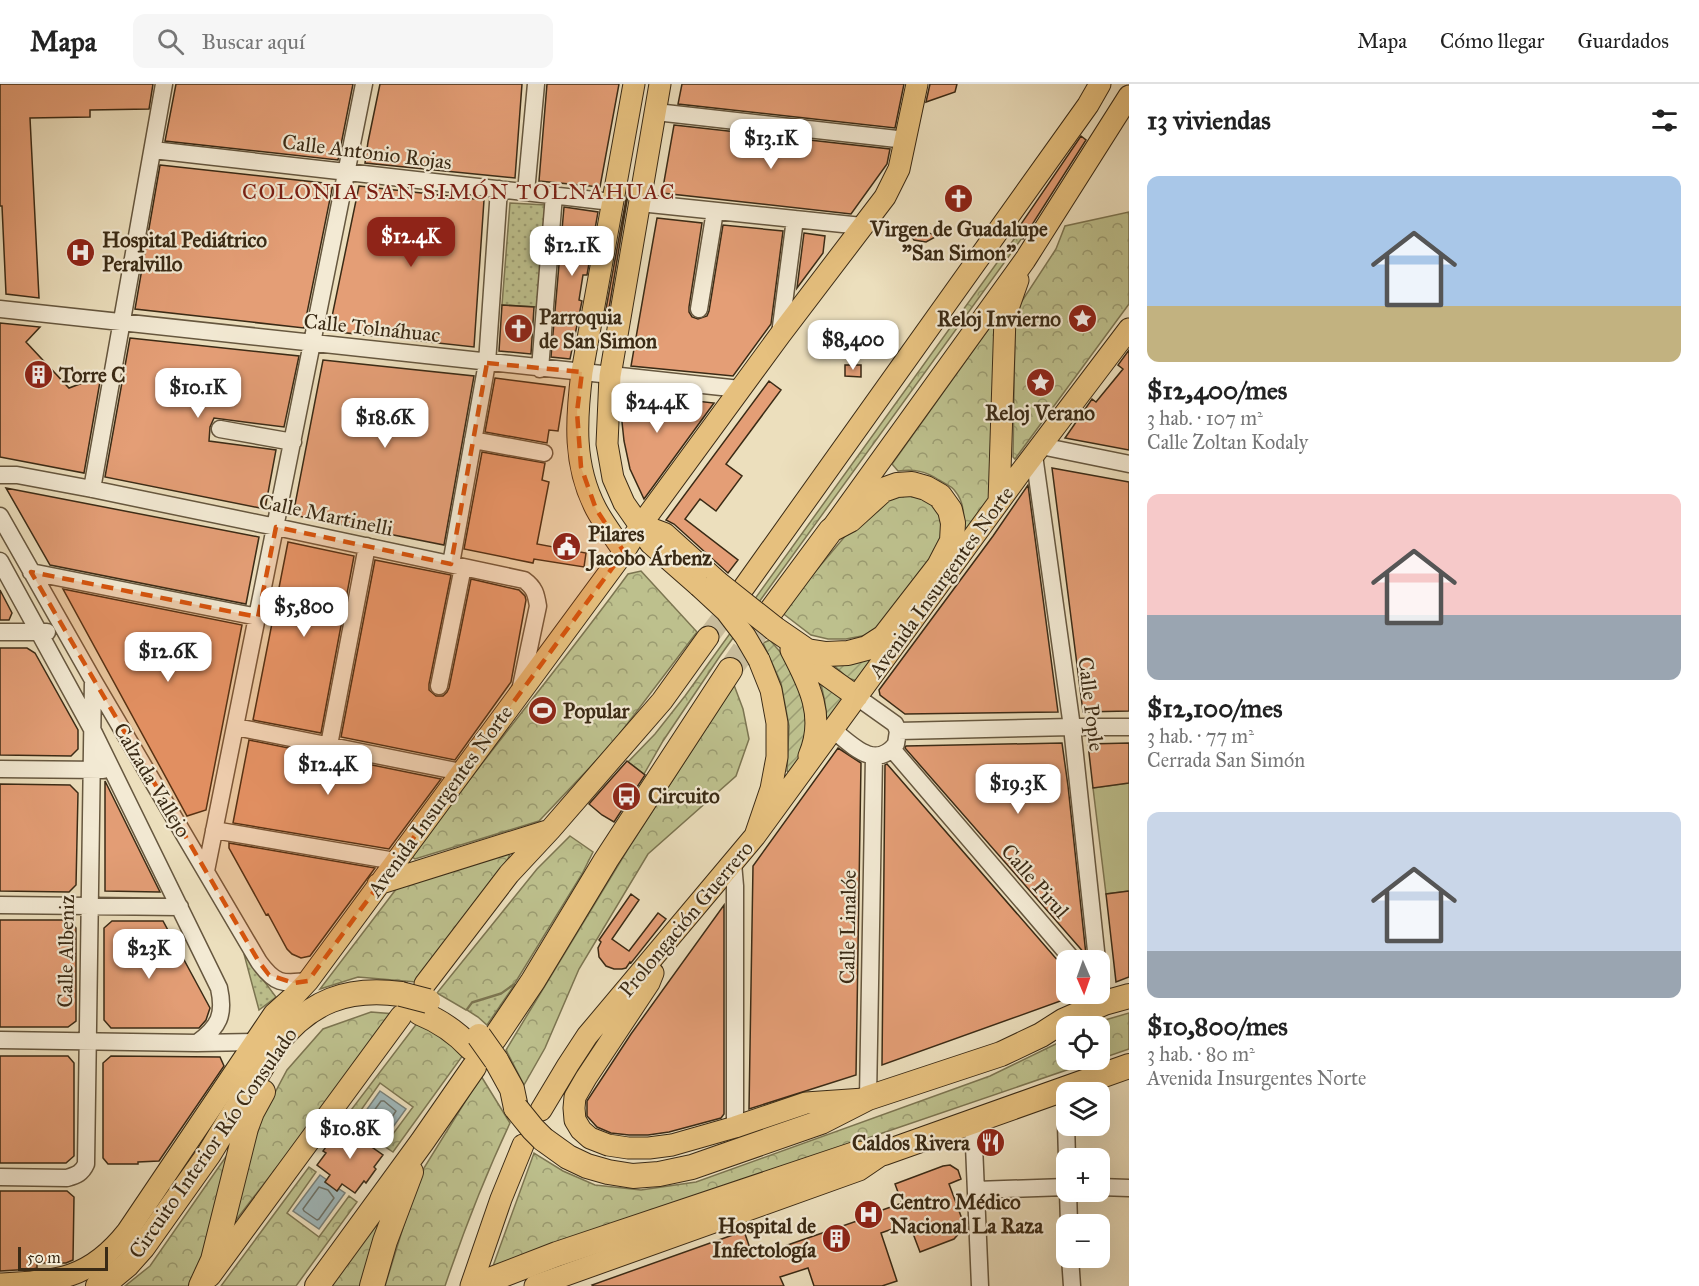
<!DOCTYPE html>
<html lang="es">
<meta charset="utf-8">
<style>
body{margin:0;font-family:"IM FELL Great Primer",serif;background:#f6f6f6;color:#222;height:100vh;display:flex;flex-direction:column;font-size:22px;white-space:nowrap}
*{box-sizing:border-box;margin:0}
p{font-size:20px;color:#767676}
.icon{flex:none;width:33px;height:33px;fill:none;stroke:currentColor;stroke-width:2;stroke-linecap:round;stroke-linejoin:round}
.map{position:relative;flex:1;overflow:hidden}
.panel{display:flex;flex-direction:column;background:#fff;width:570px}
.panel>*{flex:none}
.needle{width:39px;rotate:178deg}
.fabs{position:absolute;left:1056px;top:866px;display:grid;gap:12px}
.fabs a{display:grid;place-items:center;width:54px;height:54px;border-radius:12px;background:#fff;box-shadow:0 6px 24px #0002;font-size:30px}
.scale{position:absolute;left:18px;bottom:15px;width:90px;box-sizing:border-box;padding-left:6px;border:3px solid #3a2a15;border-top:0;font-size:16px;line-height:21px;white-space:nowrap;color:#3a2a15;-webkit-text-stroke:4px #f3ead4;paint-order:stroke}
.price{position:absolute;translate:-50% -51px;padding:0 14px;border-radius:12px;background:#fff;color:#222;font-size:20px;line-height:39px;filter:drop-shadow(0 2px 3px #0008)}
.price::after{content:'';position:absolute;left:50%;top:36px;width:18px;height:14px;margin-left:-9px;background:inherit;clip-path:polygon(0 0,100% 0,50% 100%)}
.price.current{background:#8f2418;color:#fff}
ul{padding:0;list-style:none}
li{display:grid;align-content:center;gap:12px;height:318px;padding:0 18px}
li span{display:grid;place-items:center;height:186px;border-radius:12px;color:#555}
li>.icon{margin-inline-start:auto}
span .icon{width:108px;height:108px;fill:#fffc;stroke-width:1}
li b{font-size:26px}
h2{display:flex;justify-content:space-between;align-items:center;height:72px;padding:0 18px;font-size:26px}
header{display:flex;align-items:center;gap:36px;box-sizing:border-box;height:84px;padding:0 30px;background:#fff;border-bottom:2px solid #e0e0e0}
header strong{font-size:28px}
nav{display:flex;gap:33px;margin-inline-start:auto;font-size:21px}
.search{width:420px;height:54px;background:#f6f6f6;display:flex;align-items:center;gap:15px;box-sizing:border-box;padding:0 21px;border-radius:12px;color:#767676;font-size:22px}
main{display:flex;flex:1;min-height:0}
.map>svg:first-child{display:block}
.grass{fill:url(#grass-dots);stroke:#7c7551;stroke-width:1.5}
.forest{fill:url(#forest-crowns);stroke:#7c7551;stroke-width:1.5}
.garden{fill:url(#garden-furrows);stroke:#7c7551;stroke-width:1.5}
.pitch{fill:#bdc08d;stroke:#7c7551;stroke-width:1.5}
.water{fill:#9fb9bd;stroke:#77807a;stroke-width:1.5}
.lines{fill:none;stroke-linecap:round;stroke-linejoin:round}
.shore{stroke:#6c7269;stroke-width:1.5}
.building{fill:#e49e76;stroke:#3a2a15;stroke-width:1.5}
.major-tunnel{stroke:#c8bb9b;stroke-width:21;stroke-dasharray:21 10;stroke-linecap:butt}
.highway-tunnel{stroke:#c8bb9b;stroke-width:24;stroke-dasharray:24 12;stroke-linecap:butt}
.minor-casing{stroke:#66573f;stroke-width:19}
.major-casing{stroke:#3a2a15;stroke-width:23}
.highway-casing{stroke:#3a2a15;stroke-width:26}
.minor{stroke:#f3ead4;stroke-width:16}
.major{stroke:#e6c07e;stroke-width:21}
.highway{stroke:#e6c07e;stroke-width:24}
.major-bridge-casing{stroke:#3a2a15;stroke-width:23;stroke-linecap:butt}
.highway-bridge-casing{stroke:#3a2a15;stroke-width:26;stroke-linecap:butt}
.major-bridge{stroke:#e6c07e;stroke-width:21}
.highway-bridge{stroke:#e6c07e;stroke-width:24}
.marked{fill:#d7540d;fill-opacity:0.2;stroke:#d7540d;stroke-width:4.5;stroke-dasharray:12 8;stroke-linejoin:round}
.labels{text-anchor:middle;dominant-baseline:central;stroke-width:4.5;stroke-linejoin:round;paint-order:stroke}
.street-label{font-size:21px;fill:#3a2a15;stroke:#f3ead4}
.poi-label{font-size:21px;font-weight:bold;fill:#3a2a15;stroke:#f3ead4;text-anchor:start}
.neighbourhood-label{font-size:22px;letter-spacing:1.5px;fill:#7a1f14;stroke:#f3ead4}
</style>
<header>
<strong>Mapa</strong>
<div class="search"><svg class="icon" aria-label="search" viewBox="0 0 24 24"><circle cx="10" cy="10" r="6"/><path d="M15 15l6 6"/></svg>Buscar aquí</div>
<nav><a>Mapa</a><a>Cómo llegar</a><a>Guardados</a></nav>
</header>
<main>
<div class="map">
<svg width="1129" height="1202" viewBox="0 0 1129 1202">
<defs>
<pattern id="grass-dots" width="8" height="8" patternUnits="userSpaceOnUse" patternTransform="scale(1.5)"><rect width="8" height="8" fill="#bdc08d"/><path d="M2 2h.1M6 6h.1" fill="none" stroke="#9b9c72" stroke-width="1.8" stroke-linecap="round"/></pattern>
<pattern id="forest-crowns" width="20" height="18" patternUnits="userSpaceOnUse" patternTransform="scale(1.5)"><rect width="20" height="18" fill="#bdc08d"/><path d="M2 6a3 3 0 1 1 6 0M12 15a3 3 0 1 1 6 0" fill="none" stroke="#9b9c72"/></pattern>
<pattern id="garden-furrows" width="10" height="10" patternUnits="userSpaceOnUse" patternTransform="scale(1.5)"><rect width="10" height="10" fill="#bdc08d"/><path d="M-1 1l2-2M0 10L10 0M9 11l2-2" fill="none" stroke="#9b9c72"/></pattern>
</defs>
<rect width="100%" height="100%" fill="#ecdfbd"/>
<filter id="stains"><feTurbulence type="fractalNoise" baseFrequency=".00333" numOctaves="4"/><feColorMatrix values="0 0 0 0 .2 0 0 0 0 .09 0 0 0 0 .02 0 0 0 .5 -.17"/></filter>
<radialGradient id="worn" r=".72"><stop offset=".6" stop-color="#630" stop-opacity="0"/><stop offset="1" stop-color="#630" stop-opacity=".3"/></radialGradient>
<path class="grass" d="M510 119 546 121 538 223 502 221Z
M244 870 276 913 259 926Z
M515 900 487 941 478 933 467 926 472 919 501 910Z"/>
<path class="forest" d="M1129 128V220L1015 375 1013 373 1015 245 1017 232 1020 220 1056 165 1065 142Z
M1017 151 1022 154 720 572 663 657 644 690 628 678 655 650 685 612Z
M992 240 999 241 992 413 961 458C964 441 967 421 955 407 952 402 944 399 939 396 926 387 914 385 898 387L892 380Z
M922 409 943 430 942 463 892 532 867 551 846 555H828L811 551 781 528 863 431 883 414Z
M641 487 697 548 612 660 539 737 415 775 412 773C481 676 558 586 628 490Z
M734 601 743 625 749 655 736 692 648 770 579 885 545 964 524 1001 506 966 628 765Z
M570 752 593 768 582 790 515 899 501 909 472 918 466 926 437 909 537 785Z
M512 765 508 775 424 895 416 898 358 893 320 905 397 804Z
M371 928 395 930 236 1136 233 1134 253 1050 287 986 323 945Z
M1129 929V965L1100 975V942H1092L1105 936Z
M421 934 466 967 393 1068 384 1062 413 1023 380 999 352 1039 345 1034Z
M1066 955V975H1099L493 1182 534 1069 563 1087 595 1101 641 1106 696 1098 990 992Z
M481 992 510 1039C485 1092 464 1146 445 1202H385L419 1092Z
M232 1064 209 1174 188 1202H125L150 1182Z
M309 1083 316 1088 287 1129 319 1153 349 1112 357 1118 296 1202H221Z
M388 1122 362 1202H330Z"/>
<path class="garden" d="M898 549 857 597 848 594 830 578Z
M770 556 787 576 809 626 802 670 791 689 787 687 789 642 781 599 763 559Z
M819 595 846 614 826 646C828 628 825 613 819 595Z"/>
<path class="pitch" d="M1129 699V807L1106 810 1093 704Z"/>
<path class="water" d="M380 1007 406 1025 380 1061 373 1056 375 1054 363 1045 361 1047 355 1042Z
M320 1091 327 1096 325 1098 328 1100 329 1099 337 1107 339 1105 345 1109 319 1145 293 1127Z"/>
<g class="lines">
<path class="shore" d="M381 1017H384L396 1027 382 1048 379 1049 372 1045 366 1038Z
M319 1103 328 1106 334 1114 319 1135 317 1136 304 1127 303 1125Z"/>
</g>
<path class="building" d="M0 0H153L149 25 90 26V33L30 34 39 214 6 210 2 122H0Z
M176 0H353L338 76 165 57Z
M380 0H522L515 94 365 79 368 58Z
M547 0H619L600 103 539 97Z
M682 0H904L895 44 678 20Z
M930 0H957L955 8 926 18Z
M674 41 890 65 887 80 851 130 662 109Z
M1081 52 1086 56 1023 155 1015 149Z
M160 81 333 100 304 244 135 225Z
M629 99H630L607 236H604Z
M359 102 484 116 474 263 329 247Z
M564 123 598 128 587 191H583L579 216 582 217 570 275 551 273Z
M657 134 702 139 689 223V228L692 233 698 235 707 232 709 227 723 141 783 147 771 240 733 292 631 282Z
M907 146 939 151 926 158 914 156Z
M804 149 825 152 823 169 797 204Z
M502 221 534 223 531 270 499 267Z
M0 239 40 243 26 258 69 304 101 292 84 389 0 373Z
M130 254 299 272 284 343 214 334 210 343 209 357 276 366 265 425 105 393Z
M1129 266V366L1065 354 1092 315 1096 318 1123 285 1118 281Z
M323 276 474 292 444 461 293 431Z
M845 281H861V293L845 292Z
M495 294 565 303 558 347 549 346 547 359 485 348Z
M769 297 781 306 726 380 742 392 716 427 700 415 685 435 738 476 728 489 674 440 666 436Z
M626 309 714 319 644 415 630 385 624 357 622 338Z
M482 368 545 379 542 396 549 398 537 460 586 469 584 483 534 475 533 479 464 465Z
M1052 384 1129 398V627L1083 628Z
M1028 401 1058 628 905 630 880 611 879 606 993 452Z
M6 404 259 453 246 520 50 481Z
M288 458 354 472 321 649 253 636Z
M375 476 451 491 429 600V606L436 612H443L447 608 449 604 471 495 519 506 525 512 526 516 511 598 455 676 341 653Z
M63 505 242 541 206 726 187 732Z
M0 506 12 529 9 536H0Z
M0 564H27L35 569 78 646V665L71 672 0 671Z
M249 656 441 695 389 765 233 739Z
M1062 659 1068 702 1086 871 905 664 906 662Z
M1129 659V699L1093 704 1088 660Z
M838 664 861 679 856 991 749 1025 753 782Z
M627 677 645 691 614 738 602 731 589 720Z
M887 680 1066 886V915L882 981 885 681Z
M105 697 160 808H159L105 807Z
M0 700 70 701 78 709 76 801 69 808 0 807Z
M229 759 375 784 310 872 301 874 292 870 287 865 268 830 266 831 229 764Z
M1129 807V893L1116 898 1106 810Z
M631 810 639 816 612 855 629 867 658 829 666 835 631 879 630 878 626 884 622 885H614L606 882 599 873 598 864 601 858 599 856Z
M724 821V1030L721 1034 669 1048 648 1051H629L611 1049 597 1043 587 1032V1017L631 950Z
M0 836H69L76 844V937L68 943H0Z
M112 837H163L210 924 206 936 199 944H111L104 936V844Z
M0 972H68L74 979V1072L66 1079H0Z
M111 972 220 973 224 982 159 1077 138 1078V1080H108L103 1074V979Z
M345 1043 358 1052 363 1045 375 1054 369 1061 383 1071 374 1083 376 1085 366 1099 364 1097 355 1109 342 1100 337 1107 325 1098 330 1091 317 1081 326 1069 323 1067 333 1053 336 1055Z
M950 1081 958 1086 961 1095 949 1100 962 1135V1146L954 1155 920 1168 909 1139 881 1149 897 1197 882 1202H814L808 1184 780 1193 784 1202H593L592 1201 744 1147 753 1173 857 1137V1135L902 1119 895 1100 943 1082Z
M0 1107H67L74 1113 73 1176 66 1179H37V1184L33 1185 0 1187Z"/>
<g class="lines">
<path class="major-tunnel" d="M708 553 737 514"/>
<path class="highway-tunnel" d="M730 586 771 527"/>
<defs>
<path id="minor" d="M656 28 906 56
M153 66 612 118
M526 108 536 0
M640 119 862 142
M0 225 740 305
M699 225 715 127
M780 250 795 135
M540 285 554 111
M220 345 293 358
M473 356 544 369
M1041 362 1129 380
M1034 371 1072 643 1097 876
M0 391H17L92 405 276 443 524 496C535 504 536 510 538 522L520 607
M92 405 164 0
M0 432 93 596 259 878C275 900 282 900 308 897
M0 477 93 647 219 904C225 931 219 943 197 959
M451 480 487 279 499 105
M31 488 258 533
M0 548H47
M439 602 463 483
M236 643 461 688
M833 646C852 661 875 687 896 660L898 647 895 640 857 613
M898 647 1072 643H1129
M329 661 367 462
M892 665 1073 876
M0 685 103 686
M214 746 395 777
M733 779 735 802V1043
M206 787 364 0
M0 821 180 823
M1100 896 1101 908
M0 956 197 959 255 958
M1065 1005 1067 1074
M868 1014 874 672
M973 1038 980 1202
M0 1093 67 1094C77 1091 82 1089 86 1080L93 596
M1100 1103 1129 1104
M976 1106 1066 1103
M1068 1107 1069 1140
M1070 1173 1072 1202"/>
<path id="major" d="M660 0 610 292 607 360 613 394 624 419 640 442 650 459 699 502
M999 418 1005 233 1018 196
M832 444 1025 176 1129 12
M624 468C615 454 604 440 596 425 573 381 576 336 582 288L634 0
M742 506 1088 21 1100 0
M791 566C809 600 826 633 809 672
M794 568 857 613
M755 752 1020 389 1129 245
M378 800 547 747
M653 889 649 899 586 994 575 1013 574 1024 575 1036 581 1046 590 1054 608 1061 628 1064H649L672 1061 735 1043 806 1019 864 1015
M425 900 509 790 550 746 662 617 708 553
M541 1026 568 981 587 952 755 752 771 705 777 673V639L771 606 759 576
M210 1192 401 932
M0 1200C57 1197 89 1196 127 1148L274 930 294 912 308 897 624 468 640 442 780 251 885 113 899 85 917 0
M471 1202 501 1115 523 1061
M535 1202 859 1086 884 1069"/>
<path id="highway" d="M640 442 664 451 717 499
M771 527 831 446 850 436 883 406 897 401 912 400 926 404 940 412 950 426 953 439 952 457 939 482 884 553 867 564 848 569 826 570 807 567 775 545
M420 929C440 937 456 948 471 964
M494 955 533 897 606 776 730 586
M496 976 512 1005 516 1024
M543 1055 568 1073 587 1082 608 1088 633 1092 659 1090 692 1083 821 1038 868 1014 1001 970 1041 951 1063 937 1104 919 1129 912
M487 1197 557 1170 855 1070 884 1069 1129 982
M24 1202 40 1198
M98 1202 109 1196 127 1181 143 1163 209 1070 276 960C310 917 347 903 401 910
M201 1202 213 1176 246 1044 252 1028 263 1008
M317 1202 422 1058 474 983
M372 1202 385 1157 411 1088"/>
</defs>
<use href="#minor" class="minor-casing"/>
<use href="#major" class="major-casing"/>
<use href="#highway" class="highway-casing"/>
<use href="#minor" class="minor"/>
<use href="#major" class="major"/>
<use href="#highway" class="highway"/>
<defs>
<path id="major-bridge" d="M699 502 726 527 745 552 759 576"/>
<path id="highway-bridge" d="M717 499 775 545
M401 910 428 917
M479 952 496 976
M516 1024 533 1045 543 1055"/>
</defs>
<use href="#major-bridge" class="major-bridge-casing"/>
<use href="#highway-bridge" class="highway-bridge-casing"/>
<use href="#major-bridge" class="major-bridge"/>
<use href="#highway-bridge" class="highway-bridge"/>
</g>
<path class="marked" d="M487 279 582 288 577 328 581 383 596 425 624 468 308 897 294 899 269 891 259 878 31 488 258 533 276 443 451 480Z"/>
<defs>
<symbol id="church-disc" viewBox="-11 -11 22 22"><circle r="9.5" fill="#8f2418" stroke="#f3ead4"/><path d="M-1.2-6h2.4v3.5h3.3v2.4h-3.3V6h-2.4V-.1h-3.3v-2.4h3.3Z" fill="#fff"/></symbol>
<symbol id="hospital-disc" viewBox="-11 -11 22 22"><circle r="9.5" fill="#8f2418" stroke="#f3ead4"/><path d="M-5-5h3v3.5h4V-5h3V5h-3V1.5h-4V5h-3Z" fill="#fff"/></symbol>
<symbol id="sight-disc" viewBox="-11 -11 22 22"><circle r="9.5" fill="#8f2418" stroke="#f3ead4"/><path d="M0-6L1.8-2.2L6-1.7L2.9 1.2L3.7 5.4L0 3.3L-3.7 5.4L-2.9 1.2L-6-1.7L-1.8-2.2Z" fill="#fff"/></symbol>
<symbol id="building-disc" viewBox="-11 -11 22 22"><circle r="9.5" fill="#8f2418" stroke="#f3ead4"/><path d="M-4-6H4V6H1V3H-1V6H-4ZM-2.5-4.3h1.7v1.8h-1.7ZM.8-4.3h1.7v1.8H.8ZM-2.5-1h1.7V.8h-1.7ZM.8-1h1.7V.8H.8Z" fill="#fff"/></symbol>
<symbol id="civic-disc" viewBox="-11 -11 22 22"><circle r="9.5" fill="#8f2418" stroke="#f3ead4"/><path d="M-.6-6.5H3V-4.5H.6V-3L4-1V1h2V6H-6V1h2V-1L-.6-3ZM-1.2 2.5V6h2.4V2.5Z" fill="#fff"/></symbol>
<symbol id="stadium-disc" viewBox="-11 -11 22 22"><circle r="9.5" fill="#8f2418" stroke="#f3ead4"/><path d="M0-5a6.5 5 0 1 0 0 10a6.5 5 0 1 0 0-10ZM-3.5-1.8h7v3.6h-7Z" fill="#fff"/></symbol>
<symbol id="bus-disc" viewBox="-11 -11 22 22"><circle r="9.5" fill="#8f2418" stroke="#f3ead4"/><path d="M-5-6H5V4H4V6H2V4H-2V6H-4V4H-5ZM-3.5-4V0h7V-4ZM-3.5 1.2v1.5H-2V1.2ZM2 1.2v1.5H3.5V1.2Z" fill="#fff"/></symbol>
<symbol id="restaurant-disc" viewBox="-11 -11 22 22"><circle r="9.5" fill="#8f2418" stroke="#f3ead4"/><path d="M-5-6h1v4h1v-4h1v4h1v-4h1v5L-1.5 .5V6h-2V.5L-5-1ZM5-6V6H3V1.5H1.5Q1.5-4 5-6Z" fill="#fff"/></symbol>
</defs>
<g fill-rule="evenodd">
<use href="#church-disc" x="942" y="98" width="33" height="33"/>
<use href="#hospital-disc" x="64" y="152" width="33" height="33"/>
<use href="#sight-disc" x="1066" y="218" width="33" height="33"/>
<use href="#church-disc" x="502" y="228" width="33" height="33"/>
<use href="#building-disc" x="22" y="274" width="33" height="33"/>
<use href="#sight-disc" x="1024" y="282" width="33" height="33"/>
<use href="#civic-disc" x="550" y="446" width="33" height="33"/>
<use href="#stadium-disc" x="526" y="610" width="33" height="33"/>
<use href="#bus-disc" x="610" y="696" width="33" height="33"/>
<use href="#restaurant-disc" x="974" y="1042" width="33" height="33"/>
<use href="#hospital-disc" x="852" y="1114" width="33" height="33"/>
<use href="#building-disc" x="820" y="1138" width="33" height="33"/>
</g>
<g class="labels">
<g class="street-label">
<text transform="translate(367 68) rotate(7)">Calle Antonio Rojas</text>
<text transform="translate(372 244) rotate(6)">Calle Tolnáhuac</text>
<text transform="translate(326 431) rotate(12)">Calle Martinelli</text>
<text transform="translate(941 498) rotate(-54)">Avenida Insurgentes Norte</text>
<text transform="translate(1091 620) rotate(83)">Calle Pople</text>
<text transform="translate(152 696) rotate(59)">Calzada Vallejo</text>
<text transform="translate(440 717) rotate(-54)">Avenida Insurgentes Norte</text>
<text transform="translate(1035 797) rotate(49)">Calle Pirul</text>
<text transform="translate(686 835) rotate(-50)">Prolongación Guerrero</text>
<text transform="translate(848 843) rotate(-89)">Calle Linalóe</text>
<text transform="translate(66 867) rotate(-89)">Calle Albeniz</text>
<text transform="translate(213 1059) rotate(-55)">Circuito Interior Río Consulado</text>
</g>
<g class="poi-label">
<text x="959" y="145" text-anchor="middle">Virgen de Guadalupe<tspan x="959" dy="24">"San Simon"</tspan></text>
<text x="102" y="156">Hospital Pediátrico<tspan x="102" dy="24">Peralvillo</tspan></text>
<text x="539" y="233">Parroquia<tspan x="539" dy="24">de San Simon</tspan></text>
<text x="1061" y="235" text-anchor="end">Reloj Invierno</text>
<text x="59" y="291">Torre C</text>
<text x="1040" y="329" text-anchor="middle">Reloj Verano</text>
<text x="588" y="450">Pilares<tspan x="588" dy="24">Jacobo Árbenz</tspan></text>
<text x="563" y="627">Popular</text>
<text x="648" y="712">Circuito</text>
<text x="970" y="1059" text-anchor="end">Caldos Rivera</text>
<text x="890" y="1118">Centro Médico<tspan x="890" dy="24">Nacional La Raza</tspan></text>
<text x="816" y="1142" text-anchor="end">Hospital de<tspan x="816" dy="24">Infectología</tspan></text>
</g>
<g class="neighbourhood-label">
<text x="459" y="107">COLONIA SAN SIMÓN TOLNAHUAC</text>
</g>
</g>
<rect width="100%" height="100%" filter="url(#stains)"/>
<rect width="100%" height="100%" fill="url(#worn)"/>
</svg>
<div class="fabs">
<a><svg class="needle" viewBox="-14 -14 28 28"><path d="M0-13l5 13h-10z" fill="#e53935"/><path d="M0 13l5-13h-10z" fill="#767676"/></svg></a>
<a><svg class="icon" aria-label="locate" viewBox="0 0 24 24"><circle cx="12" cy="12" r="6"/><path d="M12 2v4M12 18v4M2 12h4M18 12h4"/></svg></a>
<a><svg class="icon" aria-label="layers" viewBox="0 0 24 24"><path d="M12 4l9 5-9 5-9-5zM3 14l9 5 9-5"/></svg></a>
<a>+</a>
<a>−</a>
</div>
<div class="scale">50 m</div>
<b class="price" style="left:771px;top:86px">$13.1K</b>
<b class="price current" style="left:411px;top:184px">$12.4K</b>
<b class="price" style="left:572px;top:193px">$12.1K</b>
<b class="price" style="left:853px;top:287px">$8,400</b>
<b class="price" style="left:198px;top:335px">$10.1K</b>
<b class="price" style="left:657px;top:350px">$24.4K</b>
<b class="price" style="left:385px;top:365px">$18.6K</b>
<b class="price" style="left:304px;top:554px">$5,800</b>
<b class="price" style="left:168px;top:599px">$12.6K</b>
<b class="price" style="left:328px;top:712px">$12.4K</b>
<b class="price" style="left:1018px;top:731px">$19.3K</b>
<b class="price" style="left:149px;top:896px">$23K</b>
<b class="price" style="left:350px;top:1076px">$10.8K</b>
</div>
<section class="panel">
<h2>13 viviendas<svg class="icon" aria-label="filters" viewBox="0 0 24 24"><path d="M4 7h16M4 17h16"/><circle cx="9" cy="7" r="2"/><circle cx="15" cy="17" r="2"/></svg></h2>
<ul>
<li><span style="background:linear-gradient(#a9c7e8 70%,#c2b280 0)"><svg class="icon" aria-label="home" viewBox="0 0 24 24"><path d="M3 11l9-7 9 7M6 9v11h12V9"/></svg></span><div><b>$12,400/mes</b><p>3 hab. · 107 m²</p><p>Calle Zoltan Kodaly</p></div></li>
<li><span style="background:linear-gradient(#f6c9c9 65%,#9aa5b1 0)"><svg class="icon" aria-label="home" viewBox="0 0 24 24"><path d="M3 11l9-7 9 7M6 9v11h12V9"/></svg></span><div><b>$12,100/mes</b><p>3 hab. · 77 m²</p><p>Cerrada San Simón</p></div></li>
<li><span style="background:linear-gradient(#c9d6e8 75%,#9aa5b1 0)"><svg class="icon" aria-label="home" viewBox="0 0 24 24"><path d="M3 11l9-7 9 7M6 9v11h12V9"/></svg></span><div><b>$10,800/mes</b><p>3 hab. · 80 m²</p><p>Avenida Insurgentes Norte</p></div></li>
</ul>
</section>
</main>
